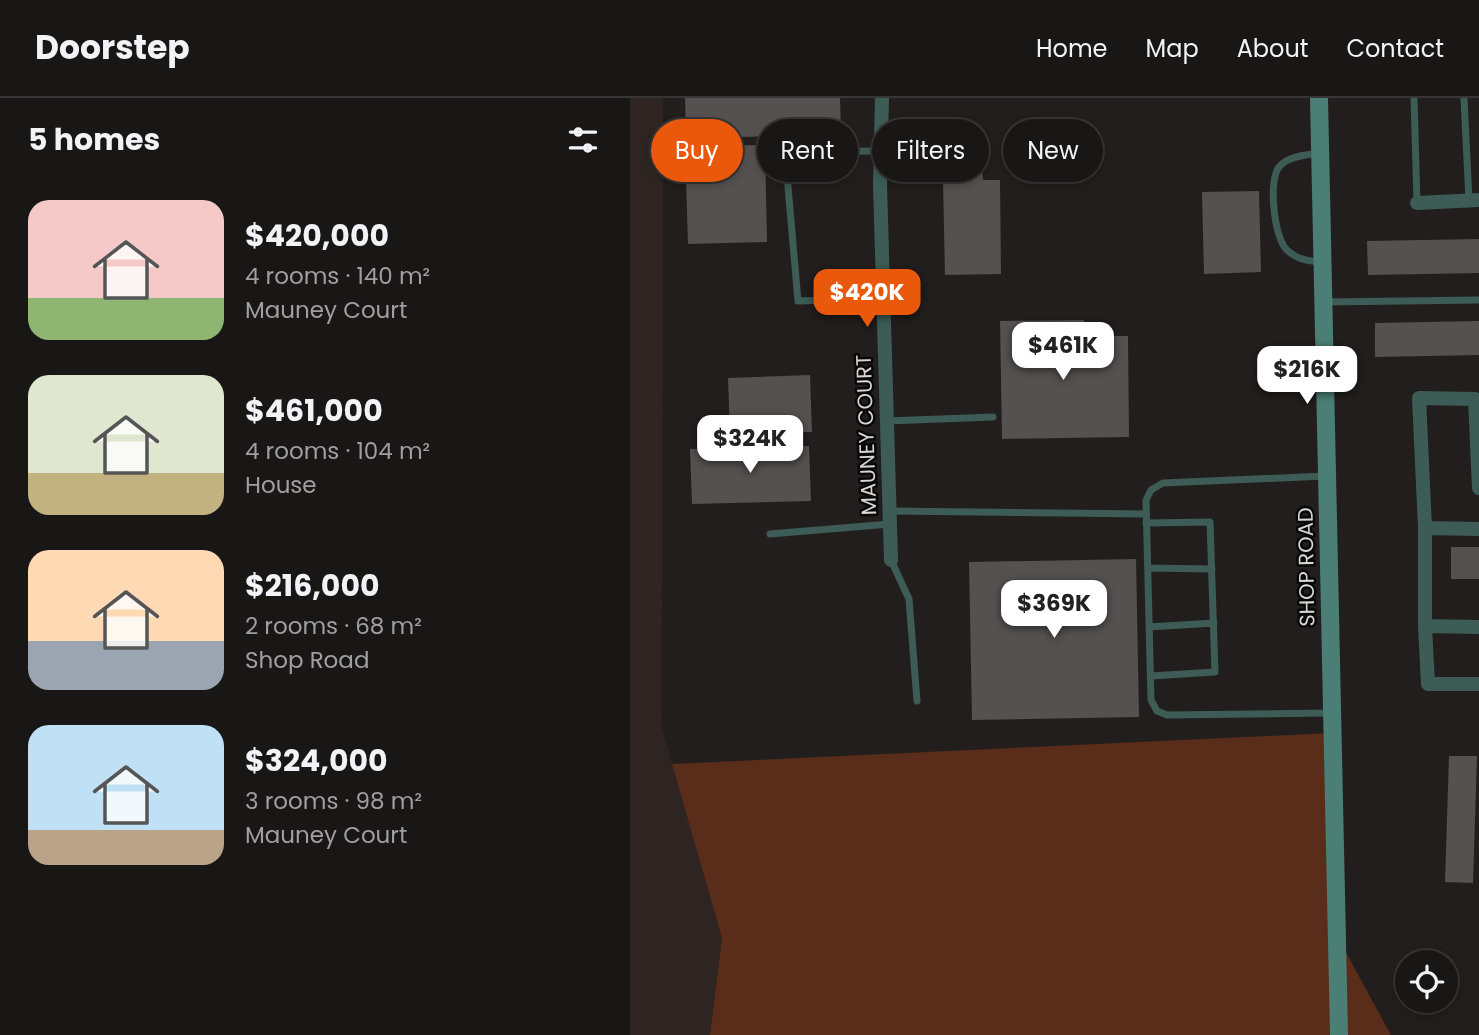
<!DOCTYPE html>
<meta charset="utf-8">
<style>
body{margin:0;font-family:Poppins,sans-serif;background:#262323;color:#f1f3f6;height:100vh;display:flex;flex-direction:column;font-size:26px;white-space:nowrap}
*{box-sizing:border-box;margin:0}
p{font-size:23px;color:#9f9fa1}
.icon{flex:none;width:38px;height:38px;fill:none;stroke:currentColor;stroke-width:2;stroke-linecap:round;stroke-linejoin:round}
.map{position:relative;flex:1;overflow:hidden}
.side{display:flex;flex-direction:column;background:#191616;width:630px}
.side>*{flex:none}
.banner{position:absolute;left:21px;top:21px;width:665px;height:63px;display:flex;gap:14px}
.tools{position:absolute;left:765px;top:852px;display:grid;gap:14px}
.tools a{display:grid;place-items:center;width:63px;height:63px;border-radius:50%;background:#191616;box-shadow:0 4px 10px #0003,0 0 0 2px #373535;font-size:35px}
.price{position:absolute;translate:-50% -60px;padding:0 16px;border-radius:14px;background:#fff;color:#222;font-size:23px;line-height:46px;filter:drop-shadow(0 2px 4px #0008)}
.price::after{content:'';position:absolute;left:50%;top:42px;width:21px;height:16px;margin-left:-10px;background:inherit;clip-path:polygon(0 0,100% 0,50% 100%)}
.price.current{background:#ea580c;color:#fff}
ul{padding:0;list-style:none}
li{display:flex;align-items:center;gap:21px;height:175px;padding:0 28px}
li span{display:grid;place-items:center;flex:none;width:196px;height:140px;border-radius:21px;color:#555}
li>.icon{margin-inline-start:auto}
span .icon{width:84px;height:84px;fill:#fffc;stroke-width:1}
li b{font-size:30px}
h2{display:flex;justify-content:space-between;align-items:center;height:84px;padding:0 28px;font-size:30px}
.chip{padding:0 24px;border-radius:32px;background:#191616;box-shadow:0 4px 10px #0003,0 0 0 2px #373535;font-size:24px;line-height:63px}
.chip.current{background:#ea580c;color:#fff}
header{display:flex;align-items:center;gap:42px;box-sizing:border-box;height:98px;padding:0 35px;background:#191616;border-bottom:2px solid #373535}
header strong{font-size:33px}
nav{display:flex;gap:38px;margin-inline-start:auto;font-size:24px}
main{display:flex;flex:1;min-height:0}
.map>svg:first-child{display:block}
.built{fill:#2e2522}
.green{fill:#592d19}
.building{fill:#545150}
.lines{fill:none;stroke-linecap:round;stroke-linejoin:round}
.lane{stroke:#3d5c55;stroke-width:7}
.street{stroke:#3d5c55;stroke-width:14}
.secondary{stroke:#4b7e74;stroke-width:18}
.labels{text-anchor:middle;dominant-baseline:central;stroke-width:5;stroke-linejoin:round;paint-order:stroke}
.street-label{font-size:21px;fill:#d8d7d6;stroke:#090808}
</style>
<header>
<strong>Doorstep</strong>
<nav><a>Home</a><a>Map</a><a>About</a><a>Contact</a></nav>
</header>
<main>
<section class="side">
<h2>5 homes<svg class="icon" aria-label="filters" viewBox="0 0 24 24"><path d="M4 7h16M4 17h16"/><circle cx="9" cy="7" r="2"/><circle cx="15" cy="17" r="2"/></svg></h2>
<ul>
<li><span style="background:linear-gradient(#f6c9c9 70%,#8fb573 0)"><svg class="icon" aria-label="home" viewBox="0 0 24 24"><path d="M3 11l9-7 9 7M6 9v11h12V9"/></svg></span><div><b>$420,000</b><p>4 rooms · 140 m²</p><p>Mauney Court</p></div></li>
<li><span style="background:linear-gradient(#dfe7d0 70%,#c2b280 0)"><svg class="icon" aria-label="home" viewBox="0 0 24 24"><path d="M3 11l9-7 9 7M6 9v11h12V9"/></svg></span><div><b>$461,000</b><p>4 rooms · 104 m²</p><p>House</p></div></li>
<li><span style="background:linear-gradient(#ffd9b3 65%,#9aa5b1 0)"><svg class="icon" aria-label="home" viewBox="0 0 24 24"><path d="M3 11l9-7 9 7M6 9v11h12V9"/></svg></span><div><b>$216,000</b><p>2 rooms · 68 m²</p><p>Shop Road</p></div></li>
<li><span style="background:linear-gradient(#bfe0f5 75%,#b9a48a 0)"><svg class="icon" aria-label="home" viewBox="0 0 24 24"><path d="M3 11l9-7 9 7M6 9v11h12V9"/></svg></span><div><b>$324,000</b><p>3 rooms · 98 m²</p><p>Mauney Court</p></div></li>
</ul>
</section>
<div class="map">
<svg width="849" height="937" viewBox="0 0 849 937">
<rect width="100%" height="100%" fill="#211e1d"/>
<path class="built" d="M0 0H33L32 630 92 840 80 937H0Z"/>
<path class="green" d="M702 635 707 838 761 937H80L92 840 42 666Z"/>
<path class="building" d="M55 0H210L211 37 56 40Z
M135 47 137 144 58 146 55 48Z
M336 72H352L353 82H370L371 176 315 177 313 83H336Z
M629 93 631 174 574 176 572 94Z
M849 141V175L738 177 737 143Z
M454 222V238H498L499 339 372 341 370 223Z
M849 223V257L745 259V225Z
M180 277 182 334 100 336 98 280Z
M179 348 181 403 62 406 60 351Z
M821 449H849V481H821Z
M506 461 509 619 342 622 339 464Z
M819 658H847L843 785 815 784Z"/>
<g class="lines">
<path class="lane" d="M784 0 787 105
M834 0 839 103
M250 53 155 54 168 203 253 200
M690 55C677 57 658 58 649 69 638 83 644 140 657 152 668 162 678 163 692 164
M696 204 849 202
M257 323 363 319
M696 378 533 385 521 392 516 402 521 602 527 613 537 617 701 615
M260 413 516 416
M516 425 580 424 585 574 521 578
M140 436 260 426
M261 462 279 501 287 603
M518 470 582 471
M519 529 584 525"/>
<path class="street" d="M252 0 250 87 261 462
M787 105 849 102
M795 430 789 300 845 301 849 390
M849 431 795 430V528L849 529
M795 528 798 586H849"/>
<path class="secondary" d="M689 0 709 937"/>
</g>
<g class="labels">
<g class="street-label">
<text transform="translate(236 337) rotate(-92)">MAUNEY COURT</text>
<text transform="translate(676 469) rotate(-91)">SHOP ROAD</text>
</g>
</g>
</svg>
<div class="tools">
<a><svg class="icon" aria-label="locate" viewBox="0 0 24 24"><circle cx="12" cy="12" r="6"/><path d="M12 2v4M12 18v4M2 12h4M18 12h4"/></svg></a>
</div>
<b class="price current" style="left:237px;top:231px">$420K</b>
<b class="price" style="left:433px;top:284px">$461K</b>
<b class="price" style="left:677px;top:308px">$216K</b>
<b class="price" style="left:120px;top:377px">$324K</b>
<b class="price" style="left:424px;top:542px">$369K</b>
<div class="banner">
<a class="chip current">Buy</a>
<a class="chip">Rent</a>
<a class="chip">Filters</a>
<a class="chip">New</a>
</div>
</div>
</main>
